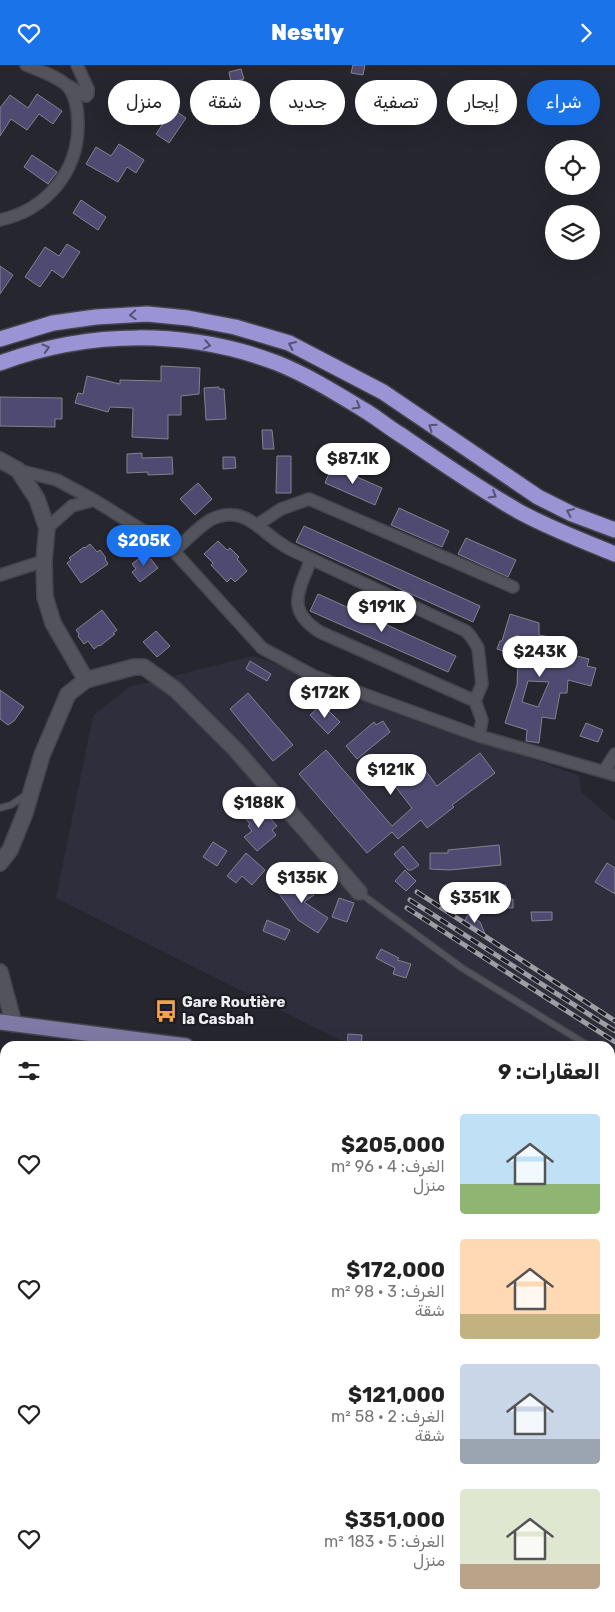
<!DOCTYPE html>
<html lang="ar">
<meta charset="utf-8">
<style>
body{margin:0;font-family:Rubik,Vazirmatn,sans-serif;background:#f2f2f2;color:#222;direction:rtl;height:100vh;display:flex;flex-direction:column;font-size:19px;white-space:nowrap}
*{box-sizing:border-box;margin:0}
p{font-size:16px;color:#767676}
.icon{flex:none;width:28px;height:28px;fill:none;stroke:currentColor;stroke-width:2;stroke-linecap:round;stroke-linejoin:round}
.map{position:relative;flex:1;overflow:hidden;direction:ltr}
.details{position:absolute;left:0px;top:976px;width:615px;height:571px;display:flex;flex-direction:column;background:#fff;border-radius:15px 15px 0 0;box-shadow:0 5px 20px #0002;direction:rtl}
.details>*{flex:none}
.hud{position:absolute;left:15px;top:15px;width:585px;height:45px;direction:rtl;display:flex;gap:10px}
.fabs{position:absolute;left:545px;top:75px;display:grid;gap:10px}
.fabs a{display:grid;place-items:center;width:55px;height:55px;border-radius:50%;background:#fff;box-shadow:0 5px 20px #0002;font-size:25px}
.price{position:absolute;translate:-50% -42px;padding:0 11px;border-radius:18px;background:#fff;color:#222;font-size:16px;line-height:32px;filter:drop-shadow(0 1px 2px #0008)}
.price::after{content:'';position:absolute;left:50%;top:30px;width:15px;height:11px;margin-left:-8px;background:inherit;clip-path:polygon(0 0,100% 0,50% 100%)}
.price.selected{background:#1a73e8;color:#fff}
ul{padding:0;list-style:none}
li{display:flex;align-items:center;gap:15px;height:125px;padding:0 15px}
li span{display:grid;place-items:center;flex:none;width:140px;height:100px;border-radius:5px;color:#555}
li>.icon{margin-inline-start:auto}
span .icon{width:60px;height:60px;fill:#fffc;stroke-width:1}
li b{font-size:21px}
h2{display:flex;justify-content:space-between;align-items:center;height:60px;padding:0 15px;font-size:21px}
.tag{padding:0 18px;border-radius:22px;background:#fff;box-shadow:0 5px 20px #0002;font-size:18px;line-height:45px}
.tag.selected{background:#1a73e8;color:#fff}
header{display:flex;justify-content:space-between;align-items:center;height:65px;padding:0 15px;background:#1a73e8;color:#fff;font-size:22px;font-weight:800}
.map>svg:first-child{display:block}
.built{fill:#2f2e3c}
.building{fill:#4e4a72;stroke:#83828d;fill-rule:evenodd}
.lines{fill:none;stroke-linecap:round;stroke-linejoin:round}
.lane-casing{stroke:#44444c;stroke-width:8}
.street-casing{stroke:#44444c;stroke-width:14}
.secondary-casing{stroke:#44444c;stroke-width:18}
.primary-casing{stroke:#44444c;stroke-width:18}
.highway-casing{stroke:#44444c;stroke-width:18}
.lane{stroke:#53535d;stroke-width:5.5}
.street{stroke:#53535d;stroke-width:11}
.secondary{stroke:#53535d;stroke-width:15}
.primary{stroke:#7e7aa5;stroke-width:15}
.highway{stroke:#9a94d5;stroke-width:15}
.rail-casing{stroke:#9e9ea5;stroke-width:5}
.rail{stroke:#1d1c25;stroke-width:3;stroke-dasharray:9;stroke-linecap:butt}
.oneway{stroke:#555274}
.labels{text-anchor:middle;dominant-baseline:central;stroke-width:4.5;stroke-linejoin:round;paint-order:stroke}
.poi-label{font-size:15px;font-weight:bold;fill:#ededf3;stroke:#1d1c25;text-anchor:start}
</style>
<header><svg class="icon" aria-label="forward" viewBox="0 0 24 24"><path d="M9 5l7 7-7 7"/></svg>Nestly<svg class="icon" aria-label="heart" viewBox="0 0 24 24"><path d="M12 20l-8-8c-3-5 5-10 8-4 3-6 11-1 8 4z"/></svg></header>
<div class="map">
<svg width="615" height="1547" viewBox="0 0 615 1547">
<rect width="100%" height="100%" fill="#26262f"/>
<path class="built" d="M254 591 579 711 581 727 615 756V1181L610 1179V981H352L56 833 93 651 129 622Z"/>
<path class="building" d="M353 0H365L363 10 351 8Z
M241 4 244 14 231 17 229 7Z
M117 25 143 42 134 55 109 38Z
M37 29 62 46 53 59 39 49 27 65 11 54 0 71V43L10 30 28 43Z
M173 44 186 53 169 78 156 69Z
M119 79 144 95 136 108 127 102 118 117 86 99 96 82 111 91Z
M32 90 57 107 48 119 24 102Z
M81 135 106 152 98 165 73 148Z
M67 179 80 187 63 213 52 205 40 222 25 212 45 182 59 191Z
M0 201 13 210 0 229Z
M161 301 200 303 199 329 181 331V350H168V374L132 372 133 343 110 342 108 347 75 338 78 328 83 329 87 311 120 319V315L161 316Z
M219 322V324H224L226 354 206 355 204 323Z
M0 332 62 333V354H55V362L0 361Z
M262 365H272L274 384H263Z
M142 388V393L172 392 173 409 148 410V407L127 408V389Z
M277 391H291V428H276Z
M223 392H235L236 403 223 404Z
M332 401 382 423 375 440 325 418Z
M198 418 212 434 195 450 180 434Z
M399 443 449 466 442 482 391 460Z
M304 461 480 541 473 557 296 477Z
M466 473 516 495 508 512 458 489Z
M218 476 227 485 230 483 239 492 237 494 247 506 235 517 231 513 227 517 211 500 213 498 204 489Z
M90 479 97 487 100 485 106 493 105 494 108 499 81 518 67 498 71 495 69 493 84 482 85 483Z
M146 488 158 503 140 517 132 507 136 504 132 499Z
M318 529 456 591 448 607 310 546Z
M102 545 117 565 113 568 115 569 100 581 99 580 94 584 88 576 84 579 78 571 79 569 76 565Z
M510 549 539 558V570L550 572 548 584 589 594 587 601 596 603 591 621 568 615 567 628H560L555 654 542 652 539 678 526 676 527 665 505 658 517 620 518 596H528L533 575 516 570 509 588 497 584 500 576H502ZM528 616 549 617 538 642 522 637Z
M156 566 170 581 157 592 143 577Z
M250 596 271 609 267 616 246 604Z
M0 625 24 642 14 656 8 660 0 654Z
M248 628 293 680 273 696 230 644Z
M322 639 340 657 328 669 310 650Z
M383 656 390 667 357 694 346 681 374 657 376 660Z
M586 658 603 665 598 677 580 671Z
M326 685 392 761 412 743 387 711 414 690 437 721 480 688 495 708 452 740 454 742 427 763 421 755 398 774 392 767 367 788 299 709Z
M249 741 258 752 265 747 277 761 272 765 276 770 257 786 244 772 252 766 248 761 250 759 241 748Z
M213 777 227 786 217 801 203 792Z
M499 780 501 800 450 805 430 804V788H448V785Z
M403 781 419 800 412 805H408L394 789Z
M246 788 265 805 252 820 242 811 236 818 227 811Z
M607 798 615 803V829L595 817Z
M405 805 416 816 406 826 395 816Z
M300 810 314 830 304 837 328 853 318 868 298 855 277 826Z
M493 820H506V834H513V843L492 842Z
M339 833 354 838 347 857 332 852Z
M531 847H552V855L532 856Z
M468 850 480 857 486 871 464 857Z
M267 855 290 865 285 875 263 866Z
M381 884 399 893 397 895 411 899 406 913 393 909 395 903 376 893Z
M348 969 362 970 361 981H347Z"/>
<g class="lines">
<defs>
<path id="lane" d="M0 743 11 740 27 729
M360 828 462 903 589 981
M610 994 615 997"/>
<path id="street" d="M69 21 86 31 88 29V24L77 0
M0 155C46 145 78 107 78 60 78 47 77 34 69 23 62 13 38 5 26 0
M18 405 57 415 94 435 171 483 262 583 314 611 479 671 615 710
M257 460 281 444 309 434 513 522
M47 463 72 441 94 435
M174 486C185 477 199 461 212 454 244 439 260 466 283 480 291 486 302 489 311 494 299 526 285 545 320 567L475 636 482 655 479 671
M311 494 466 566 472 573 478 583 482 619 475 636
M0 510 44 496
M604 706 615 689
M0 1474 5 1478
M610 1486 615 1478
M76 1542 81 1547
M568 1547 571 1542"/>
<path id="secondary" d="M0 395 18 405 37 434 47 463 44 496 45 532 53 558 86 615
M0 798 10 785 25 748 42 690 68 629 86 615 134 602H144L176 625 236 685 359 827
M0 907 14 959"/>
<path id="primary" d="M0 957 186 981
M610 1257 615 1261"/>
<path id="highway" d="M0 274 53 258 96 252 147 249 188 253 235 262 289 278 383 327 538 432 572 449 615 465
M0 298C89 265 187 264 277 298 307 310 336 328 364 345 376 352 388 362 401 370 439 396 478 423 518 446 549 463 583 476 615 489"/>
</defs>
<use href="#lane" class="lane-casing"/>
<use href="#street" class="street-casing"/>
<use href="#secondary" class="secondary-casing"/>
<use href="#primary" class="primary-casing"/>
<use href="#highway" class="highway-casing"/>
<use href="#lane" class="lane"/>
<use href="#street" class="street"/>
<use href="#secondary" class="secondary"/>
<use href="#primary" class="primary"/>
<use href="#highway" class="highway"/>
<defs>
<path id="rail" d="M417 827 615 956
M410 835 615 966
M407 843 615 977
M0 1032H5
M610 1123H615
M610 1132 615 1133"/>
</defs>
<use href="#rail" class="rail-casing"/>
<use href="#rail" class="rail"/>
</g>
<defs><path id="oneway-chevron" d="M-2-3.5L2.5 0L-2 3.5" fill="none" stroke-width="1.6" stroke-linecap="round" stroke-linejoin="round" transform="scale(1.25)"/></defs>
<g class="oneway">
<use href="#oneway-chevron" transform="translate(133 250) rotate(177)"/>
<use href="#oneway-chevron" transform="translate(207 280) rotate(11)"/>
<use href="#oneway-chevron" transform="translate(292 280) rotate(-156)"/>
<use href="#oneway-chevron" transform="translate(46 283) rotate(-16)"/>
<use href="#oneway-chevron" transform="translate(357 341) rotate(30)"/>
<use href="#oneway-chevron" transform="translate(432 362) rotate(-145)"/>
<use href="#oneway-chevron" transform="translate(493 430) rotate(31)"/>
<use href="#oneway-chevron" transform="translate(570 447) rotate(-156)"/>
</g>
<defs>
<symbol id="bus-bare" viewBox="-9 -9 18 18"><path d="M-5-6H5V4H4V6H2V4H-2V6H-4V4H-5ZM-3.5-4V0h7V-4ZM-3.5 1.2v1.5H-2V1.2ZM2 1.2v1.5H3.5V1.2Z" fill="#f7a149" stroke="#1d1c25" stroke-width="2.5" paint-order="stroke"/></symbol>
</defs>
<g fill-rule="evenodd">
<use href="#bus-bare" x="150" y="930" width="32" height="32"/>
</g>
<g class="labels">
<g class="poi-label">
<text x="182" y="937">Gare Routière<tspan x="182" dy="17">la Casbah</tspan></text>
</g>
</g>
</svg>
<div class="fabs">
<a><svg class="icon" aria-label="locate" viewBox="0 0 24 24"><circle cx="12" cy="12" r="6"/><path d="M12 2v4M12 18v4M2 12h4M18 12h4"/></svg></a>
<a><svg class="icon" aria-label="layers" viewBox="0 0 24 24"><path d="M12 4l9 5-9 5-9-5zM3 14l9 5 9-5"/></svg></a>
</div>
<b class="price" style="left:353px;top:420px">$87.1K</b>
<b class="price selected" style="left:144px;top:502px">$205K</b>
<b class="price" style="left:382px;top:568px">$191K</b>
<b class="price" style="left:540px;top:613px">$243K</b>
<b class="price" style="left:325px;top:654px">$172K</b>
<b class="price" style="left:391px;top:731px">$121K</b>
<b class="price" style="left:259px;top:764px">$188K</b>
<b class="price" style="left:302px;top:839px">$135K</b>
<b class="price" style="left:475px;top:859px">$351K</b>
<div class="hud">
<a class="tag selected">شراء</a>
<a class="tag">إيجار</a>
<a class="tag">تصفية</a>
<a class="tag">جديد</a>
<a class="tag">شقة</a>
<a class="tag">منزل</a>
</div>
<section class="details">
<h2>العقارات: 9<svg class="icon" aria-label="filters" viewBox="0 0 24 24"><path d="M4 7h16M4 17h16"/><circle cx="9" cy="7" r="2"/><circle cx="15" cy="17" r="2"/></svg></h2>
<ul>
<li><span style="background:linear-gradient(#bfe0f5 70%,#8fb573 0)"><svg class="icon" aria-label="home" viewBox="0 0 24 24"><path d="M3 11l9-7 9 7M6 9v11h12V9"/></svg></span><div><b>$205,000</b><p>الغرف: 4 · 96 m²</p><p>منزل</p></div><svg class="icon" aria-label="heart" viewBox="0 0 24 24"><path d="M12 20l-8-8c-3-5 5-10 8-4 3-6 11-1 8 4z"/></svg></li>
<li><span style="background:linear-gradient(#ffd9b3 75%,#c2b280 0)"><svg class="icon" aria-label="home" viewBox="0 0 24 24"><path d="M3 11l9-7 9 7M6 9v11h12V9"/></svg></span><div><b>$172,000</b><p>الغرف: 3 · 98 m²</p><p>شقة</p></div><svg class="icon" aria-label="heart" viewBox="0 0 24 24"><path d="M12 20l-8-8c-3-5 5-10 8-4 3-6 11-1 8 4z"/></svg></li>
<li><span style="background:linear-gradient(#c9d6e8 75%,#9aa5b1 0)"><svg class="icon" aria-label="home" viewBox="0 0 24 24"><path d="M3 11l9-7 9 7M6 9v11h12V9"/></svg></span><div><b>$121,000</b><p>الغرف: 2 · 58 m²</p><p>شقة</p></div><svg class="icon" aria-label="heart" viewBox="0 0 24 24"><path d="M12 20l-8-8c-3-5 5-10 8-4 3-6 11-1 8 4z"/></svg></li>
<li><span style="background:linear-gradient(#dfe7d0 75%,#b9a48a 0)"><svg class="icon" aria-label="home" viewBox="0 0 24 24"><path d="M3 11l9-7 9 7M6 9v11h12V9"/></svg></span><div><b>$351,000</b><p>الغرف: 5 · 183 m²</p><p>منزل</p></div><svg class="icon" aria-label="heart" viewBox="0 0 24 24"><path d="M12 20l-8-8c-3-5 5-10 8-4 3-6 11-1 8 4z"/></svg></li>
</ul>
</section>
</div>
